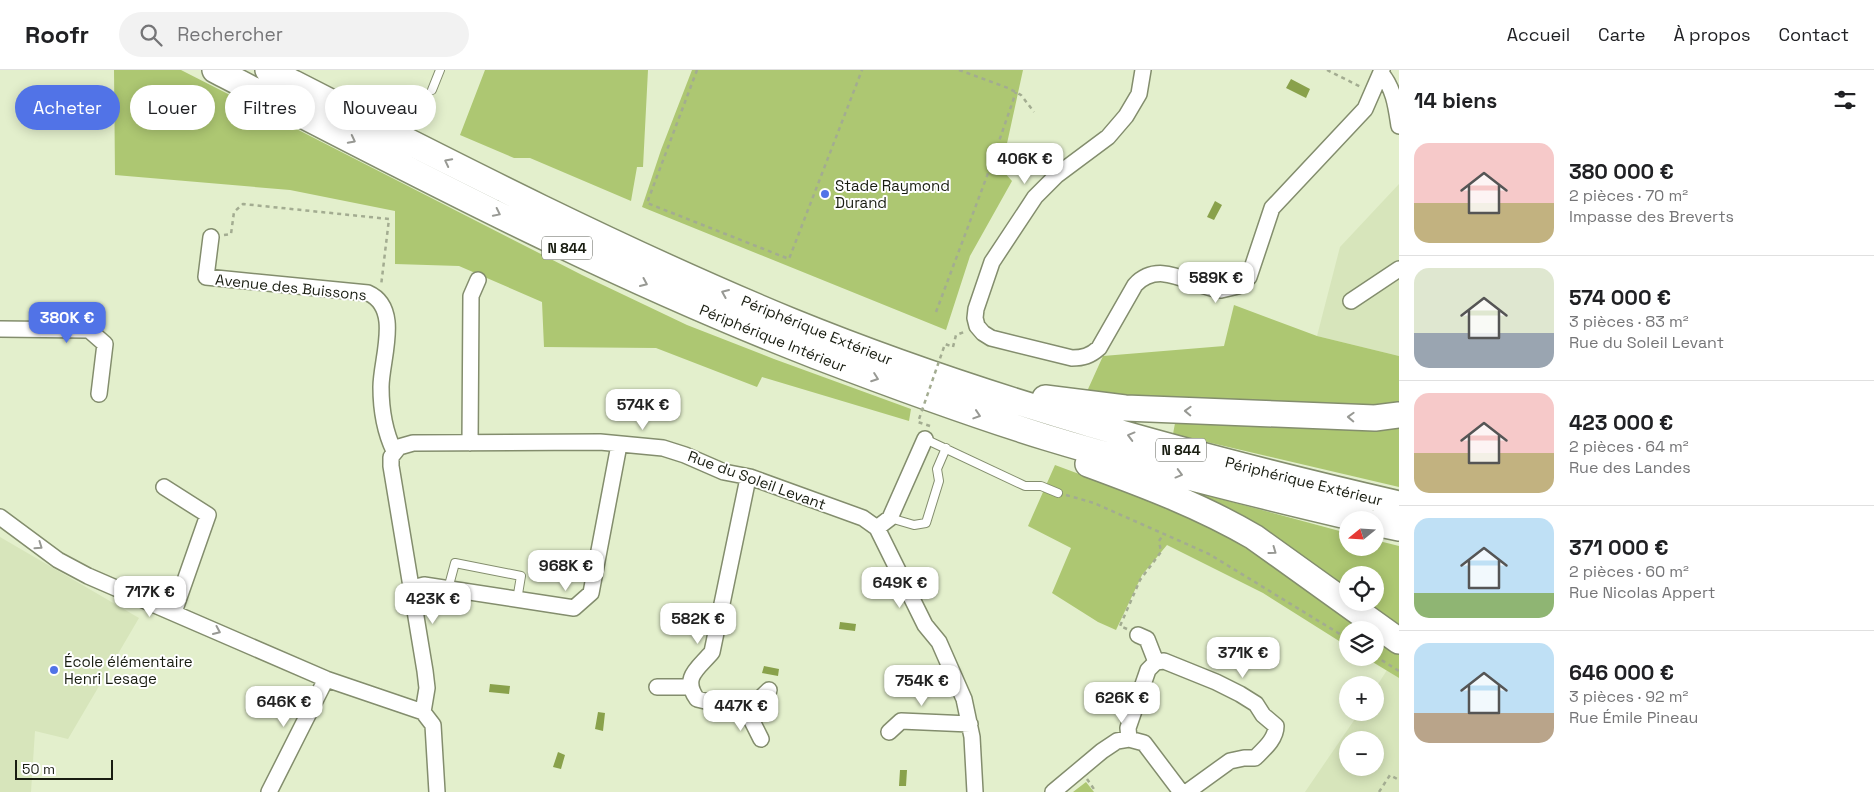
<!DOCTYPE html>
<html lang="fr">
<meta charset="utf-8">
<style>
body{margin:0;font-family:"Space Grotesk",sans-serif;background:#f2f2f2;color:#202124;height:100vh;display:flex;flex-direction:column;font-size:19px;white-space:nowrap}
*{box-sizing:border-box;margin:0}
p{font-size:16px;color:#757577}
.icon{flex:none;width:28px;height:28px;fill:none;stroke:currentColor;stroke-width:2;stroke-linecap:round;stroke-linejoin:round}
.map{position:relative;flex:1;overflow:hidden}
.drawer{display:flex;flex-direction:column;background:#fff;width:475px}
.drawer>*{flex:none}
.banner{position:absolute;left:15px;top:15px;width:475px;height:45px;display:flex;gap:10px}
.needle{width:32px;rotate:252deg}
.tools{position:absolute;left:1339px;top:441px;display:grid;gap:10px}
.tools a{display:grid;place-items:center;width:45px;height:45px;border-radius:50%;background:#fff;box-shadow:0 2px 12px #0003;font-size:25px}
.scale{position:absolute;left:15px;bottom:12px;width:98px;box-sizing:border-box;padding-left:5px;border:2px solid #191d11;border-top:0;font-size:14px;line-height:18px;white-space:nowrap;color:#191d11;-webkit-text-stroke:4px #fff;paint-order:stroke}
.price{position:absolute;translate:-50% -42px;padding:0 11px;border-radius:10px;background:#fff;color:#222;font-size:16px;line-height:32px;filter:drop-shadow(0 1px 2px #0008)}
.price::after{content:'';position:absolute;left:50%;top:30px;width:15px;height:11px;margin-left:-8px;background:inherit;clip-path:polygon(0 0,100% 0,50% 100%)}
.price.on{background:#5173e7;color:#fff}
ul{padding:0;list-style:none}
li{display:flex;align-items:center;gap:15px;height:125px;padding:0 15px}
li+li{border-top:1px solid #e0e0e0}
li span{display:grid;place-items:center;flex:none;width:140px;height:100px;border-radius:15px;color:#555}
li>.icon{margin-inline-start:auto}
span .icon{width:60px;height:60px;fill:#fffc;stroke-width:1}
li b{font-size:21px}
h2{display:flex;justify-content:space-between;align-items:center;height:60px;padding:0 15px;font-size:21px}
.chip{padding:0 18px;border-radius:22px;background:#fff;box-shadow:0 2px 12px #0003;font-size:18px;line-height:45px}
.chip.on{background:#5173e7;color:#fff}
header{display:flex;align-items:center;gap:30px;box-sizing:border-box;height:70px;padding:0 25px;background:#fff;border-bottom:1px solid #e0e0e0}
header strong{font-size:24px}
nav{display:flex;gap:28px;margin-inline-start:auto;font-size:18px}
.search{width:350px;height:45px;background:#f2f2f2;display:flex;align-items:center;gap:12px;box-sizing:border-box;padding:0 18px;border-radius:28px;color:#757577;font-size:19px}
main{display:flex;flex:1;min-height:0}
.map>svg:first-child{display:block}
.built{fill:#d7e5bb;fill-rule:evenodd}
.green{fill:#adc772;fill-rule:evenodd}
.water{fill:#89a14b}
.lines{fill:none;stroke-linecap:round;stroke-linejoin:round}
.service-casing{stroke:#838d6d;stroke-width:10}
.minor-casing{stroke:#838d6d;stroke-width:18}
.trunk-casing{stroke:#838d6d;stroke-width:28}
.path{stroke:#a3ac91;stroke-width:2.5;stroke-dasharray:4 4;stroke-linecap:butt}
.service{stroke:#fff;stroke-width:8}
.minor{stroke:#fff;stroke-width:15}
.trunk{stroke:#fff;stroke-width:25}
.path-bridge{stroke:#a3ac91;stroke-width:2.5;stroke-dasharray:4 4;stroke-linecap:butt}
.oneway{stroke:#989994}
.poi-dot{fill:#5173e7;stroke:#fff;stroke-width:2}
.labels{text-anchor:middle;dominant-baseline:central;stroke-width:4;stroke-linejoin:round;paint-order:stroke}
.shield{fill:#fff;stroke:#5e6158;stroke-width:1}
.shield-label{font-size:14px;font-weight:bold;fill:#191d11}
.poi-label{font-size:15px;fill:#191d11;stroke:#fff;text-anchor:start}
.street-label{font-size:15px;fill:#191d11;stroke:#fff}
</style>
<header>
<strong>Roofr</strong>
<div class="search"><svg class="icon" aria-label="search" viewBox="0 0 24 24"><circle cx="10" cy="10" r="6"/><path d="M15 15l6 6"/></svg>Rechercher</div>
<nav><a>Accueil</a><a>Carte</a><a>À propos</a><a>Contact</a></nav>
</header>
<main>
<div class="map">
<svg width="1399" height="722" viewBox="0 0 1399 722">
<rect width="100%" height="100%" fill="#e3efcc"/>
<path class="built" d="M1399 114V286L1317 266 1340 177Z
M0 467 139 548 68 669 35 661 31 722H0Z
M1387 600 1399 608V722H1305L1359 643 1375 642V619ZM1348 670H1375V698H1348Z"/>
<path class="green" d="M114 0H181L582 205 687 255 774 289 911 339 909 351 762 307 757 317 656 278 544 277 542 232 459 196 395 194V141L290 120 115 105Z
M485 0H648L643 97H637L631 131 530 88H514L460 65Z
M692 0H1023L1006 78 996 93 1012 111 970 186 946 260 642 137 661 80Z
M1234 235 1317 266 1399 286V332L1376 338 1399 354V417L1173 364 1179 332 1084 328 1103 286 1224 276Z
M1055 395 1130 423 1180 418 1347 463 1348 478H1375V470L1399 476V608L1366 588H1375V560H1348L1347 576 1263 523 1167 475 1142 505 1116 560 1098 552 1052 523 1071 478 1028 456ZM1348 505H1375V532H1348Z
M1086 712 1094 722H1073Z"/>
<path class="water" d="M1291 9 1310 19 1306 28 1286 18Z
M1215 131 1222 135 1214 150 1207 147Z
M840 552 856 554 855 561 839 559Z
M764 596 779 599 778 606 762 603Z
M490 614 510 616 509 624 489 622Z
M598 642 605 643 603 661 595 659Z
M558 682 565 685 561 699 553 697Z
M900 700H907L906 716H899Z"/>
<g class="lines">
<defs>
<path id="service" d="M432 20 440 0
M925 369 1025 416H1041L1058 423
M890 448 914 455 926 453 939 411 937 399 946 378
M448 519 455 493 521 506 517 530"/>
<path id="minor" d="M1143 0 1139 24 1126 46 1108 67 1057 105 1035 127 992 192 976 239 975 248 977 256 983 263 991 268 1072 288C1083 288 1090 286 1099 278L1135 215C1160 188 1192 217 1221 220L1238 216 1249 207 1272 138 1365 39 1382 0
M1381 3C1394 19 1396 36 1399 56
M211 167 206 207 368 223C402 238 381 289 381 317 381 340 384 360 394 381
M1351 231 1399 199
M0 259 89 260 105 274 99 324
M925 369 890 448 877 458 925 555 939 572 964 629 972 667 975 722
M470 373 471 226 478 210
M750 407 747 413 712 582C699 598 681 607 697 629L747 641 769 620
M164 417 208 445 174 542
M0 447 58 490 88 506 326 609 423 642
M412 518 424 515 574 538 591 523 619 375
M1138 565 1147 569 1156 592
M657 617H690
M747 641 761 669
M889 662 901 651 970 654
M1129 669 1128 658 1148 600 1156 592 1164 591 1216 612 1240 624 1256 634 1263 645 1276 656C1276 669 1264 679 1255 688H1244L1230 691 1187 722
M269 722 326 609
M437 722 433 655 423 642 427 618 425 601 391 396V387L399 377 413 373 600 372 663 378 685 385 724 402 750 407 863 448 877 458
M1053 722 1102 681 1117 671 1129 669 1144 673 1181 722"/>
<path id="trunk" d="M215 0C412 102 609 206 816 286 892 315 968 343 1045 367 1150 399 1257 425 1364 450
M268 0C440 88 612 177 791 251 988 331 1193 386 1399 434
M1045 328 1125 338 1375 348 1399 345
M1088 394C1145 415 1201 436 1254 467L1399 571
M1375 453 1399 458"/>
</defs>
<use href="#service" class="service-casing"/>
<use href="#minor" class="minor-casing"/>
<use href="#trunk" class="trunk-casing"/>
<path class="path" d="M697 0 647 133 789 189 862 0
M959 0 1008 18 1021 25 1034 42
M1327 0 1361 17
M224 165 231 164 234 142 243 134 389 149 381 216
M936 242 987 106 1016 22
M953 277 956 265 964 262
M1066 425 1094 433 1209 484 1348 569
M1127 559 1120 556 1140 510 1161 482 1159 471 1164 463
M1375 586 1399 601
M1087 709 1096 722
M1379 722 1390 705 1399 710"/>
<use href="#service" class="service"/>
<use href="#minor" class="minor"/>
<use href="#trunk" class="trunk"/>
<path class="path-bridge" d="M930 356 918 352 945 274 953 277"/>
</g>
<defs><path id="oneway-chevron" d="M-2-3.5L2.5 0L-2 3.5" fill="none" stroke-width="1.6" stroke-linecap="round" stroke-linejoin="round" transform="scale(1.25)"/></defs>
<g class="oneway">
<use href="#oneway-chevron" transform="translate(352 70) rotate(27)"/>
<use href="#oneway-chevron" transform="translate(448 92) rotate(-153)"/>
<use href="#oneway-chevron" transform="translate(497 143) rotate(26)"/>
<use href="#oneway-chevron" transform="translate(644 213) rotate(24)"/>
<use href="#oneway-chevron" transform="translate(725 223) rotate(-157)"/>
<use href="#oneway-chevron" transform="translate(875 308) rotate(20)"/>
<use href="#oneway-chevron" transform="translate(1188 341) rotate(-178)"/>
<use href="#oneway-chevron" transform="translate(977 345) rotate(18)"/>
<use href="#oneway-chevron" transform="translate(1351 347) rotate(-178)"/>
<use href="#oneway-chevron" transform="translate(1131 366) rotate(-165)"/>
<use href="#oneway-chevron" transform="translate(1179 404) rotate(15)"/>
<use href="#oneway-chevron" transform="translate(39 476) rotate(35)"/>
<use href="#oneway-chevron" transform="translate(1273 481) rotate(36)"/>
<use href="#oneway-chevron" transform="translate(217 561) rotate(24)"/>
</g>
<g class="poi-dot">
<circle cx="825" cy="124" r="5"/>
<circle cx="54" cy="600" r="5"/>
</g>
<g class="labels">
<g class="shield">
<rect x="542" y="166.5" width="50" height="23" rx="4"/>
<rect x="1156" y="368.5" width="50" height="23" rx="4"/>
</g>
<g class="shield-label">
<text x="567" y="178">N 844</text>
<text x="1181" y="380">N 844</text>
</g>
<g class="poi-label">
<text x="835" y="115">Stade Raymond<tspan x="835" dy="17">Durand</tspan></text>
<text x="64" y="591">École élémentaire<tspan x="64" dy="17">Henri Lesage</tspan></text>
</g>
<g class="street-label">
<text transform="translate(291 217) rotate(6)">Avenue des Buissons</text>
<text transform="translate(817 260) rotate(22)">Périphérique Extérieur</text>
<text transform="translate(773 268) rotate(22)">Périphérique Intérieur</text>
<text transform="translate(757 410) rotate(20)">Rue du Soleil Levant</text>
<text transform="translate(1304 411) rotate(14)">Périphérique Extérieur</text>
</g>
</g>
</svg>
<div class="tools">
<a><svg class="needle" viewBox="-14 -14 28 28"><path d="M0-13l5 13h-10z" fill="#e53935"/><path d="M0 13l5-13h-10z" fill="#757577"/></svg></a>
<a><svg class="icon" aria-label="locate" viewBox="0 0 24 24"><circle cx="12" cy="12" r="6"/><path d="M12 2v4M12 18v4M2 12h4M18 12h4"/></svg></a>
<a><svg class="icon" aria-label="layers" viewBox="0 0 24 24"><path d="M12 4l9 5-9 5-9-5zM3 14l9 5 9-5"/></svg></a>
<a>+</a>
<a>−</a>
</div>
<div class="scale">50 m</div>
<b class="price" style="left:1025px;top:115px">406K €</b>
<b class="price" style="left:1216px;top:234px">589K €</b>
<b class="price on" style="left:67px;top:274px">380K €</b>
<b class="price" style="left:643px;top:361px">574K €</b>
<b class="price" style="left:566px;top:522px">968K €</b>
<b class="price" style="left:900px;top:539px">649K €</b>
<b class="price" style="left:150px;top:548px">717K €</b>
<b class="price" style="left:433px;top:555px">423K €</b>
<b class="price" style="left:698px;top:575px">582K €</b>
<b class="price" style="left:1243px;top:609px">371K €</b>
<b class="price" style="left:922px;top:637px">754K €</b>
<b class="price" style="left:1122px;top:654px">626K €</b>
<b class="price" style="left:284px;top:658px">646K €</b>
<b class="price" style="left:741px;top:662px">447K €</b>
<div class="banner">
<a class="chip on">Acheter</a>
<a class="chip">Louer</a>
<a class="chip">Filtres</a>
<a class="chip">Nouveau</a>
</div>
</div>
<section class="drawer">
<h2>14 biens<svg class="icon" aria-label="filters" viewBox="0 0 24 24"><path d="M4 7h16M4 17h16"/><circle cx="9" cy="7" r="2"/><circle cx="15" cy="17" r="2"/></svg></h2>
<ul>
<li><span style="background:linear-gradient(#f6c9c9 60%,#c2b280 0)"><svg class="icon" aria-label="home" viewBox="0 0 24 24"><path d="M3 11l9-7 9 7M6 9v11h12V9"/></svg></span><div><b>380 000 €</b><p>2 pièces · 70 m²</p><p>Impasse des Breverts</p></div></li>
<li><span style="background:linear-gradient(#dfe7d0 65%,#9aa5b1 0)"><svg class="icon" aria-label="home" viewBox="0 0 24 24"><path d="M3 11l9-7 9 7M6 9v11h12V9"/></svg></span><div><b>574 000 €</b><p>3 pièces · 83 m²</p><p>Rue du Soleil Levant</p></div></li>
<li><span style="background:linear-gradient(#f6c9c9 60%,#c2b280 0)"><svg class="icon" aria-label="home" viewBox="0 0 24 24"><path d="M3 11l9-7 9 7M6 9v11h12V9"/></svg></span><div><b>423 000 €</b><p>2 pièces · 64 m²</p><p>Rue des Landes</p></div></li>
<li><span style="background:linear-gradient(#bfe0f5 75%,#8fb573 0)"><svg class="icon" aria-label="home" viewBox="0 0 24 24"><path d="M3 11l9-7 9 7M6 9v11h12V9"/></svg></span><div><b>371 000 €</b><p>2 pièces · 60 m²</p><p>Rue Nicolas Appert</p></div></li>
<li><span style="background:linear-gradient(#bfe0f5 70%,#b9a48a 0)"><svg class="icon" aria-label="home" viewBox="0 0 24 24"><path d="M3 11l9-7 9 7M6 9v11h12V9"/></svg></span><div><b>646 000 €</b><p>3 pièces · 92 m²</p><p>Rue Émile Pineau</p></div></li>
</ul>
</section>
</main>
